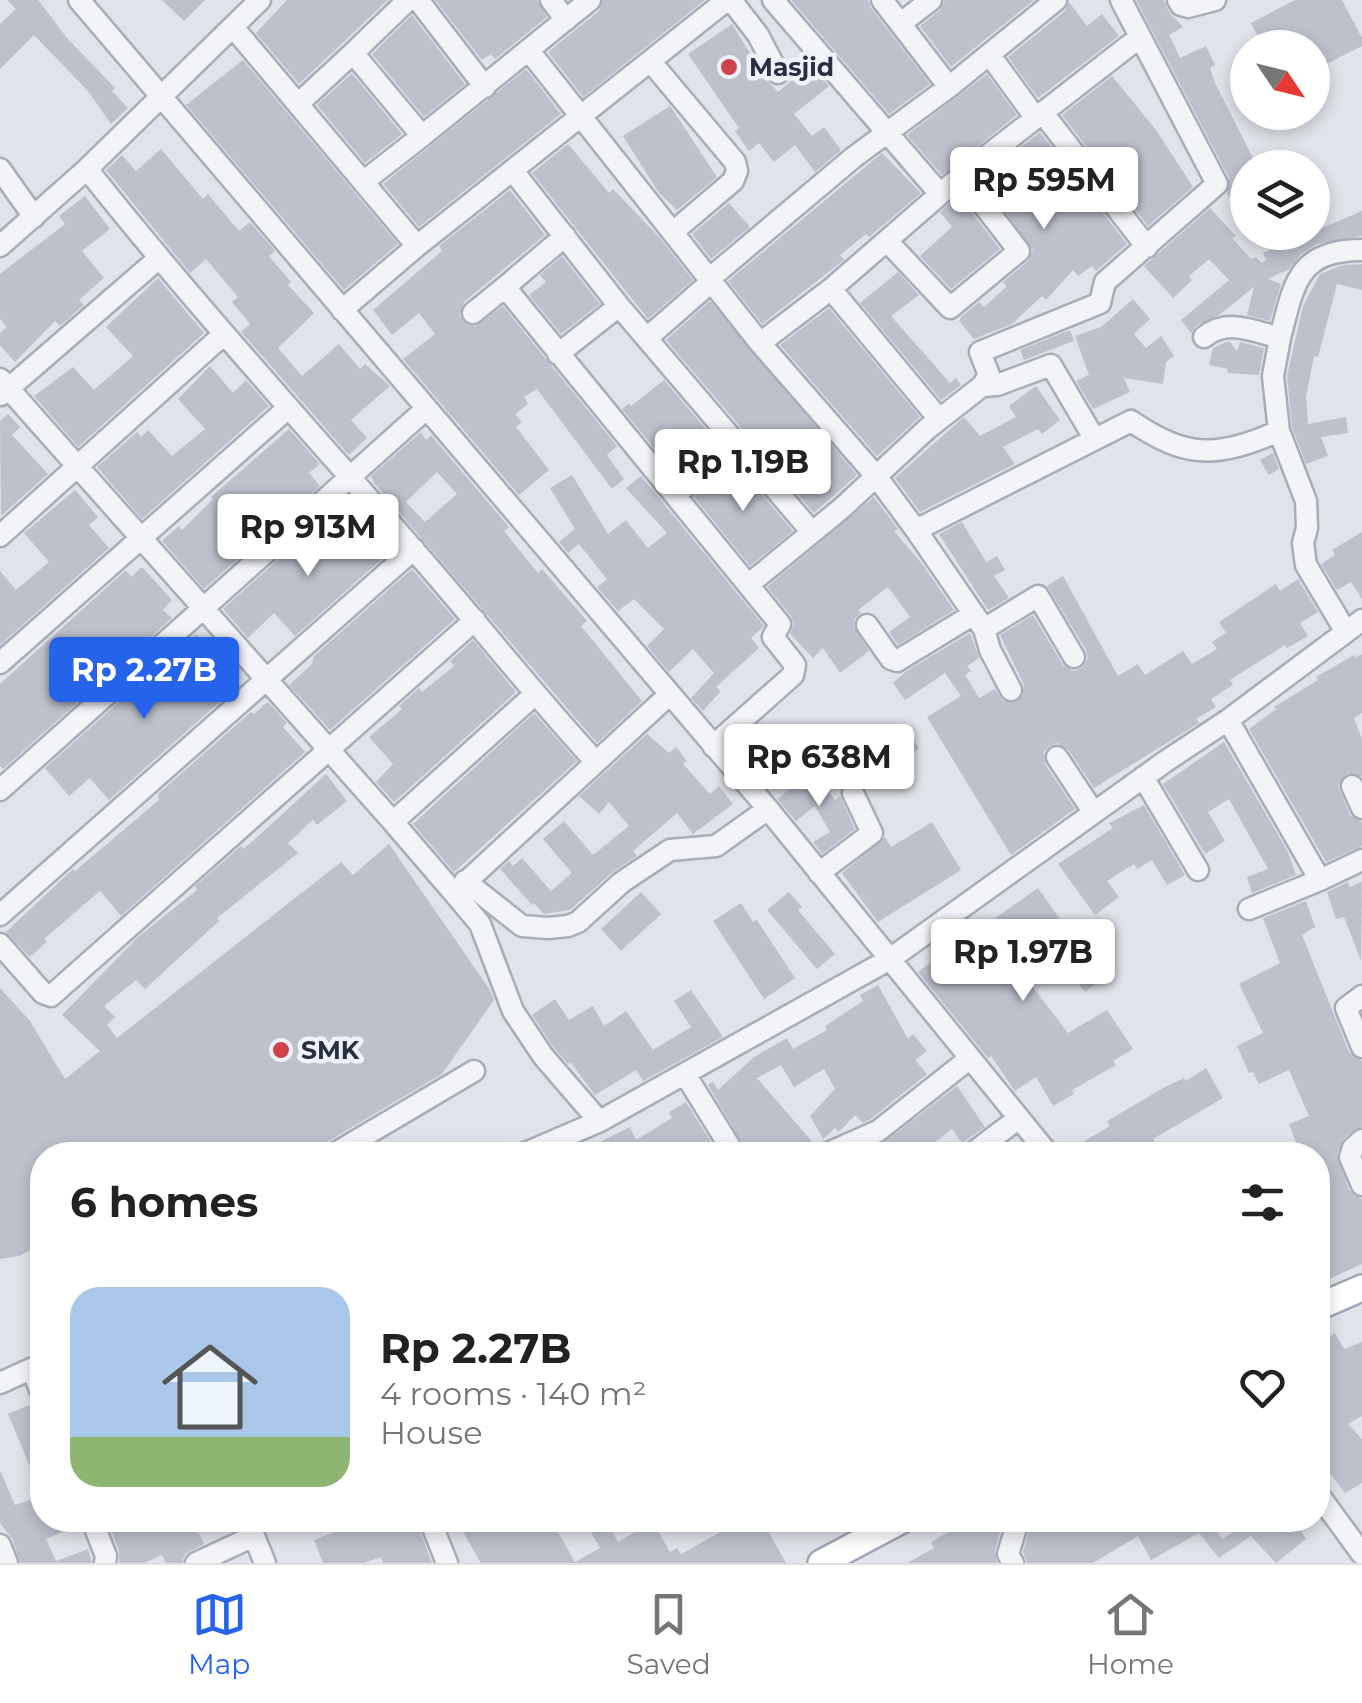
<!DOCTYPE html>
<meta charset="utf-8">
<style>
body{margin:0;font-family:Montserrat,sans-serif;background:#f2f2f2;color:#222;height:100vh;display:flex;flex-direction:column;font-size:38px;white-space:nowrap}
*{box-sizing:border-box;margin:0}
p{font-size:32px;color:#767676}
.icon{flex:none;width:55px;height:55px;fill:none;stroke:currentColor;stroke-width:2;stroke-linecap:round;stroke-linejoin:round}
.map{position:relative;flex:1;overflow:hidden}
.panel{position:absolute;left:30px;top:1142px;width:1300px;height:390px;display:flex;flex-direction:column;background:#fff;border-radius:40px;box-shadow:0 5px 15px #0003}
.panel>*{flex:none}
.needle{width:65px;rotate:125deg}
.fabs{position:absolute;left:1230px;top:30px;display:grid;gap:20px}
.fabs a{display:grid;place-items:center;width:100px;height:100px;border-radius:50%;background:#fff;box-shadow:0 5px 15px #0003;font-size:50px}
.price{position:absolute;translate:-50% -85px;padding:0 22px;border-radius:10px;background:#fff;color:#222;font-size:32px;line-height:65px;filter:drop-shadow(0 2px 5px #0008)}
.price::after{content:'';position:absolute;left:50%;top:60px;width:30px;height:22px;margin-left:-15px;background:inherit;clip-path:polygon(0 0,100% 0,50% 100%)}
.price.selected{background:#2563eb;color:#fff}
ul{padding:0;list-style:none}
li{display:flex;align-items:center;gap:30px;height:250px;padding:0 40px}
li+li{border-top:2px solid #e0e0e0}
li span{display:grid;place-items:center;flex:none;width:280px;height:200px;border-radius:30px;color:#555}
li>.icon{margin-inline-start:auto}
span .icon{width:120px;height:120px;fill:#fffc;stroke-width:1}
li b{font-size:42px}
h2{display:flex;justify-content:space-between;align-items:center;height:120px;padding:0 40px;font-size:42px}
.menu{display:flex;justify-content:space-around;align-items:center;height:140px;border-top:2px solid #e0e0e0;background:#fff;font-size:28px;color:#767676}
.menu a{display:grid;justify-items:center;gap:5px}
.menu .selected{color:#2563eb}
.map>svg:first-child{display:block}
.building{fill:#bdc1cc;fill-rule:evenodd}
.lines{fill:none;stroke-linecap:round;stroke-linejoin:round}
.minor-casing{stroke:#a9adb7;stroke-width:25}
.major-casing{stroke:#9fa6b5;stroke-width:30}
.minor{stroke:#f2f4f7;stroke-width:20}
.major{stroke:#fff;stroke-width:25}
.poi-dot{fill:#d0434d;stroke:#eff2f6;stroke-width:4}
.labels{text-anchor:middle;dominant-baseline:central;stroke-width:9;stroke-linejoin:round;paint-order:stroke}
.poi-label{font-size:25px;font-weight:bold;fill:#282f41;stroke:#eff2f6;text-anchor:start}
</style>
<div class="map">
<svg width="1362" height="1563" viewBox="0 0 1362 1563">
<rect width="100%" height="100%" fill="#e0e3e9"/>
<path class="building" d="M7 0H38L67 38 115 88 112 91 128 108 111 124 88 91 34 35 0 69V24L16 9Z
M162 0H205L184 21Z
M287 0H388L299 84 256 33Z
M435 0H537L547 17 495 59 491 54 482 60Z
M603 0H705L583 97 548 52 599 11Z
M791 0H868L871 8 930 84 889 114Z
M945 0H1034L951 67 920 26 940 10Z
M1136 0H1164L1169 12 1183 27 1169 35 1180 58 1206 46 1215 65 1210 68 1215 83 1256 164 1248 168V228L1227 194 1229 178Z
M1295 0H1342L1362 38V46L1312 71V48H1264L1251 23Z
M1069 2 1087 26 1102 14 1119 36 1038 98 1008 57 1065 11Z
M412 15 465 84 424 117 372 54Z
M732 24 766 79 778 92 811 65 829 86 794 114 812 136 824 127 841 150 815 172 795 145 774 162 759 143 749 151 735 131 739 128 688 54Z
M243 60 398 244 344 290 186 105Z
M526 69 561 114 419 227 383 184Z
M352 73 402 134 365 163 317 105Z
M987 74 1017 115 942 175 907 135Z
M1112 76 1156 130 1193 187 1148 226 1062 115Z
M670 106 717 177 677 210 659 193 623 136Z
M1040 132 1127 244 1096 271 1092 266 1078 276 1073 270 1046 300 1042 296 1012 324 974 339 959 321 962 316 979 302 984 307 1006 287 1003 282 1028 261 1033 250 1001 206 1006 202 984 175Z
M568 144 609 193 613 189 659 237 693 280 648 319 532 173Z
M161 149 203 199 208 194 239 231 250 222 275 251 269 256 291 282 288 285 314 313 278 348 302 376 339 344 360 369 365 364 390 386 351 420 367 438 349 455 241 332 250 324 232 302 238 297 206 259 190 273 106 170 122 155 136 171Z
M882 153 921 193 869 237 866 234 840 255 844 260 762 324 728 281Z
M510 190 545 235 464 302 460 316 467 325 476 326 503 306 617 446 607 455 624 479 612 489 537 389 524 397 528 404 515 414 522 422 516 427 549 470 519 495 403 359 435 334 419 313 392 335 373 310 442 251 439 246Z
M85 196 110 229 82 251 104 278 79 300 84 305 60 326 55 321 15 362 0 345V333L7 327 0 319V274L65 224 59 216Z
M959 196 1000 249 951 289 920 256 952 227 940 212Z
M729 203 750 227 711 259 692 234Z
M1210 208 1236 236 1232 238 1251 259 1256 257 1262 263 1266 260 1263 253 1362 211V236L1317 244 1301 254 1289 269 1268 279 1281 284 1270 321 1247 315 1254 287 1219 315 1197 325 1191 333 1181 320 1229 280 1209 259 1189 276 1192 280 1173 298 1144 266Z
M562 256 600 304 561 334 529 295 546 282 540 275Z
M1362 264V290L1337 284 1318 357 1314 356 1306 397 1308 424 1346 417 1348 433 1321 437 1328 456 1306 464 1292 428 1287 376 1303 306 1320 274 1343 265Z
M898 272 919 295 891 316 950 383 956 378 961 385 941 400 860 303Z
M158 278 204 333 78 447 34 396 73 367 94 390 133 356 106 327Z
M1133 299 1150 319 1134 334 1146 348 1161 336 1174 356 1166 362 1163 384 1124 378 1130 392 1093 409 1076 381 1089 375 1075 336 1101 327Z
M710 301 857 475 814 513 666 340Z
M829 308 920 417 877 456 780 345Z
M1070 330 1074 341 1024 360 1020 350Z
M1229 341 1237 351 1240 342 1264 348 1259 375 1227 373 1228 369 1209 365 1213 348Z
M210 366 233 393 246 380 269 406 142 519 97 467 137 432 141 437 148 430 172 456 205 429 178 399Z
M664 380 717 442 677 476 622 409 629 403 631 406Z
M1036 386 1060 420 1042 434 1038 429 1003 447 1015 464 920 512 895 478 964 417 980 436 1016 417 1009 406Z
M8 414 20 427 12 435 48 474 1 516 0 421Z
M289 429 320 464 309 473 320 486 204 589 162 541 179 526 182 530 213 499 211 497Z
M421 432 426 440 431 435 509 527 504 531 538 573 542 569 587 621 581 626 642 701 597 743 374 483 371 476ZM437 472 457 494 425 522 406 502Z
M1273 453 1279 469 1269 475 1260 460Z
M735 463 793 531 750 566 694 497Z
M572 475 608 534 626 520 648 548 667 533 626 488 641 476 764 626 751 638 759 648 716 687 721 691 703 711 691 698 714 673 693 649 669 672 647 646 664 629 634 599 618 611 597 587 607 579 579 544 568 553 559 542 575 529 550 488Z
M75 490 98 517 89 525 109 548 0 645V571L16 590 49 562 24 533Z
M874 497 898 529 894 531 923 565 954 610 898 645 889 632 910 617 888 587 858 610 861 613 855 618 854 627 869 651 840 673 823 648 813 658 790 634 794 624 791 616 767 587Z
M342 511 374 547 384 538 393 549 295 636 274 613 248 638 223 609 292 547 297 553Z
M962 522 986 562 997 556 1005 570 994 576 1009 598 988 610 939 534Z
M1362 532V599L1351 582 1337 590 1321 564 1335 555 1332 550Z
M142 567 172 600 163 610 172 618 3 769 0 766V684L126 570 131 577Z
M412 569 455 619 330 730 289 685 312 664 314 656Z
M1063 576 1118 676 1138 664 1145 675 1183 651 1192 664 1217 649 1212 642 1226 633 1219 622 1276 584 1280 591 1298 579 1318 612 1300 623 1308 636 1287 648 1285 645 1230 680 1233 685 1211 699 1216 707 1196 719 1199 723 1094 788 1068 749 1057 743 1049 746 1044 752 1045 764 1075 809 1011 855 927 717 961 696 945 673 905 700 893 683 905 672 970 633 979 658 967 666 971 671 965 675 979 698 995 689 1003 701 1016 702 1023 696 1024 685 1000 635 1033 615 1063 665 1073 671 1082 668 1088 658 1086 650 1047 586Z
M196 634 222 658 218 662 228 674 221 679 232 691 109 800 90 778 69 796 45 768 146 678 149 681Z
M473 640 516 692 394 802 376 782 393 764 369 737 402 709 399 706 419 688 422 692 454 666 450 661Z
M1362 654V713L1354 718 1362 739V777L1347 773 1338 786 1350 815 1362 822V846L1326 862 1249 729 1276 709 1274 707 1318 680 1316 677 1354 655 1356 658Z
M266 703H269L287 723 283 727 305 752 121 916 100 891 44 939 47 942 30 957 6 932 73 869 75 871 159 800 158 794 251 712 254 714Z
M534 713 577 761 454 872 413 824Z
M906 730 919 748 903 759 895 747 855 777 844 762 860 751 863 756Z
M647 734 669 753 676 747 687 761 683 764 710 794 719 786 733 804 693 834 677 813 633 851 637 856 613 872 570 910 544 914 534 903 532 905 500 869 509 861 513 866 522 858 551 891 572 873 543 839 564 821 593 855 629 826 609 802 599 814 579 796Z
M1224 742 1288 852 1296 875 1252 893 1247 877 1268 869 1229 799 1208 812 1225 841 1205 854 1163 784Z
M812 771 835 800 840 796 855 829 822 854 813 842 830 832 815 806 796 821 777 799Z
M326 774 347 801 317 825 313 820 288 843 298 853 217 918 219 921 145 989 136 980 104 1006 115 1017 107 1025 117 1038 341 862 353 875 389 844 490 990 494 1000 442 1074 325 1143 311 1155H42V1244L19 1256 0 1259V988L30 1021 65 1079 100 1051 62 1015 138 937 197 890 195 886 241 846 243 849 253 841Z
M1144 805 1185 875 1167 885 1152 860 1137 869 1134 864 1107 881 1119 897 1095 915 1058 864 1113 828 1109 823Z
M932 822 961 870 878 922 842 873 885 837 891 847Z
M1348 882 1350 887 1362 882 1361 961 1344 917 1336 919 1327 892Z
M1038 888 1072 936 1023 974 1068 1033 1107 1010 1133 1049 1113 1061 1116 1065 1072 1090 1074 1094 1053 1106 1036 1077 1015 1091 991 1056 988 1058 918 972 956 944 963 953 993 932 987 924Z
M641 892 661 914 621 951 601 929Z
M789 892 802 907 798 910 835 954 817 969 767 910Z
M1306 901 1315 927 1302 935 1349 1052 1362 1061V1127L1344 1138 1337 1154 1349 1190 1362 1199V1264L1318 1284V1214L1328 1210 1318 1184V1155H1301L1289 1124 1309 1116 1289 1070 1259 1084 1253 1072 1249 1073 1237 1046 1263 1033 1239 984 1280 963 1263 918Z
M741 903 753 922 756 919 795 978 764 999 713 921Z
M1086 959 1101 980 1085 992 1069 971Z
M878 985 908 1039 913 1034 927 1051 915 1060 927 1074 871 1119 863 1123 855 1115 839 1132 835 1128 823 1139 810 1116 835 1089 824 1069 794 1087 781 1065 757 1078 815 1145 805 1155H749L708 1085 713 1082 718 1090 754 1057 787 1038 793 1049 827 1030 825 1026 863 1001 860 995Z
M691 990 723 1037 643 1081 636 1070 595 1095 571 1063 568 1064 554 1048 532 1015 555 999 569 1020 593 1006 604 1026 626 1011 653 1050 691 1027 674 1001Z
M1206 1068 1223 1098 1153 1139 1162 1155H1127L1119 1141 1091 1155 1083 1142 1110 1126 1107 1121 1165 1087 1184 1078 1186 1081Z
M957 1086 985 1127 962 1143 952 1129 918 1155H890L882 1144Z
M686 1102 719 1155H573L630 1127 636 1140 672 1118 669 1112Z
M1335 1333 1344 1349 1362 1342V1416L1348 1424 1362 1439V1483L1345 1493 1328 1471 1318 1477V1344Z
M32 1404 42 1424V1464L31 1469 8 1414Z
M0 1470 15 1505 42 1496V1520H78L79 1525 46 1539 56 1561 88 1549 92 1563H20L13 1540 0 1523Z
M107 1520H193L204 1544 185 1554 182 1563H166L162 1555 144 1563H119V1551Z
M365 1520H416L432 1563H383L381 1557 364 1563H323L314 1540Z
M456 1520H551L575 1562 600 1548 584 1520H606L618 1542 653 1522 670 1552 677 1548 681 1554 733 1525 730 1520H762L786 1563H481Z
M960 1520H996L1000 1532 995 1551 997 1563H907L934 1548 931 1542 962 1524Z
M1025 1520H1118L1122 1527 1136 1520H1222L1213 1525 1222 1539 1252 1520H1294L1306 1539 1276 1563 1251 1536 1219 1558 1199 1533 1151 1560 1138 1536 1093 1563H1027L1023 1552 1028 1534Z"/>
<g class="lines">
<defs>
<path id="minor" d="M79 0 768 809 1049 1155
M418 0 485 87
M551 0 566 20
M731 0 758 35 778 73
M773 0 940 194
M882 0 949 87
M1178 0 1181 5 1188 7 1215 0
M901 23 931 0
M233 27 417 246 342 310
M530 52 760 343 876 476 916 530
M989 54 1035 117
M651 62 735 162 737 171 733 181 673 232
M298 104 353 53
M1042 112 1147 247
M422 136 590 0
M0 169 34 217
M87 169C191 300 303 423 413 549 475 619 532 693 596 762
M513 171 619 306 811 531
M363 182 422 136 353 53 408 0
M888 242 950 308 1019 251 961 176
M0 246 87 169 260 0
M417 246 727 0
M709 279 854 157 949 87 1056 0
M505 287 565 236
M831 289 961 176 1140 37
M473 313 505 287 780 624 773 637 795 665 793 675 713 746
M1204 337C1227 318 1254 331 1280 338 1294 284 1297 250 1362 250
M647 338 711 282
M760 343 831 289 939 419
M558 354 619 306
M0 379 393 822 534 695
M982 386 997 385 1051 365 1094 438
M1 395 158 259
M1279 431 1273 376 1280 338
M675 495 737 444
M0 536 223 335
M748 585 842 508 927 429 982 386 989 375 980 352 1100 303 1105 282 1217 184 1121 0
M867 625 891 659 897 661 974 614
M984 629 1038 596 1074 657
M0 663 287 409
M1011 690 990 650 984 629 916 530 1131 421C1187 459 1217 458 1279 431L1306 501 1307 528 1303 543 1306 565 1346 632
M1228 720 1320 880 1362 860
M1057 757 1094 813
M1143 777 1198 870
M1352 786 1362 808
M0 790 426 409
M393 822 454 893 670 694
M819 873 872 833 853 793
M465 881 522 926 548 928 568 926 578 922 622 882 670 850 716 846 768 809
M454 893 480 924 513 1011 543 1056 599 1121
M1249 909 1320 880
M0 915 414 549
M0 944 43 993 51 996 475 620
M1362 996 1346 1008 1362 1047
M685 1074 735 1155
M1362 1140 1353 1148 1350 1157 1362 1185
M332 1155 474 1071
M521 1155 600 1121 890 959 1166 761 1228 720 1362 620
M824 1155 878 1131 969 1059
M970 1155 1019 1118
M32 1369 42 1395
M0 1383 42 1364
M1318 1494 1362 1554
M92 1520 106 1556 105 1563
M430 1520 447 1563
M1010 1520 1015 1531 1008 1554 1013 1563
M0 1545 7 1563
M196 1563 254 1536 265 1563"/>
<path id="major" d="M1318 1307 1362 1288
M821 1563 902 1520"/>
</defs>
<use href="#minor" class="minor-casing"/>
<use href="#major" class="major-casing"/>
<use href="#minor" class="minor"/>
<use href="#major" class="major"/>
</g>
<g class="poi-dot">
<circle cx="729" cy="67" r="10"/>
<circle cx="281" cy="1050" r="10"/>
</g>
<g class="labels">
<g class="poi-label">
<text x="749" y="67">Masjid</text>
<text x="301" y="1050">SMK</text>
</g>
</g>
</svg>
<div class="fabs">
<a><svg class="needle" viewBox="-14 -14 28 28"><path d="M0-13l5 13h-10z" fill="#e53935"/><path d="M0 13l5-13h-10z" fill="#767676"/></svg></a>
<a><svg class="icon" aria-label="layers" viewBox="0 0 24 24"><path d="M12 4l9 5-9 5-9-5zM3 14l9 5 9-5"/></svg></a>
</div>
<b class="price" style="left:1044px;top:232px">Rp 595M</b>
<b class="price" style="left:743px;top:514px">Rp 1.19B</b>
<b class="price" style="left:308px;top:579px">Rp 913M</b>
<b class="price selected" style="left:144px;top:722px">Rp 2.27B</b>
<b class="price" style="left:819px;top:809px">Rp 638M</b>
<b class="price" style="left:1023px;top:1004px">Rp 1.97B</b>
<section class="panel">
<h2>6 homes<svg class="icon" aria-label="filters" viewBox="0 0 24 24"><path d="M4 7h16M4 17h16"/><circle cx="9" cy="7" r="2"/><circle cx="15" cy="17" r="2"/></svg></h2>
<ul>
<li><span style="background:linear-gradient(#a9c7e8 75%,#8fb573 0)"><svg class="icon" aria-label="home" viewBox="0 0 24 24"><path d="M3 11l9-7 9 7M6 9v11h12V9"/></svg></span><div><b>Rp 2.27B</b><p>4 rooms · 140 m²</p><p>House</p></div><svg class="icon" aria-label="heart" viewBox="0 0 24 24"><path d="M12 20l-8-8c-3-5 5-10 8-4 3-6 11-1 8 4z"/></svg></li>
</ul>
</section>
</div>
<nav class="menu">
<a class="selected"><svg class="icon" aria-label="map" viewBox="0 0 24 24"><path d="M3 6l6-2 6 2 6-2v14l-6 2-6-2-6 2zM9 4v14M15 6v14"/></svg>Map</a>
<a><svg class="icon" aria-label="saved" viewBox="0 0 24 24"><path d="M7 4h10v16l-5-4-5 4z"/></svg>Saved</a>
<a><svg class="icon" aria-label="home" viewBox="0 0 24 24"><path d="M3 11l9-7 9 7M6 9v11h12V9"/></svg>Home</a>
</nav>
